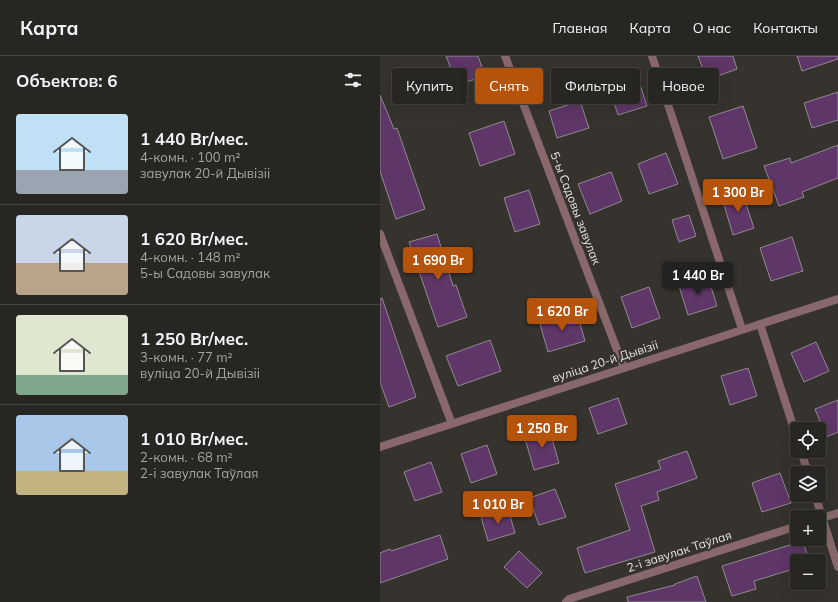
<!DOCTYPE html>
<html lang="ru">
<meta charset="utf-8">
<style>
body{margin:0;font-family:Mulish,sans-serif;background:#302e2a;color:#f1f3f6;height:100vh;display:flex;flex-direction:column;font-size:15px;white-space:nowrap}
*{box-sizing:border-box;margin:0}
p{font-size:13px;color:#a5a5a5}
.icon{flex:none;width:22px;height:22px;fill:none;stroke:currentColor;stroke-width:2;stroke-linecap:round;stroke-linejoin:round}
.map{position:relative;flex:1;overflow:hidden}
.details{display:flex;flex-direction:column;background:#282622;width:380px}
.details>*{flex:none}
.guide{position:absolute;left:12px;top:12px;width:380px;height:36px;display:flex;gap:8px}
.fabs{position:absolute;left:410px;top:366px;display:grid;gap:8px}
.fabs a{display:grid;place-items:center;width:36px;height:36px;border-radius:4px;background:#282622;box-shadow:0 4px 16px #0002,0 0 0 1px #444340;font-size:20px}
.price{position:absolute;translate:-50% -34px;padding:0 9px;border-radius:4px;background:#b45309;color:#fff;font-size:13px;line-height:26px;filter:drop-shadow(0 1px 2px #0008)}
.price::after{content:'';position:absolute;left:50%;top:24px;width:12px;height:9px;margin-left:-6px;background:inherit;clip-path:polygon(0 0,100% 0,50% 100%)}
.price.selected{background:#222;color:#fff}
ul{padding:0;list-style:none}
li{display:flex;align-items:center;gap:12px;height:100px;padding:0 16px}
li+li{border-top:1px solid #444340}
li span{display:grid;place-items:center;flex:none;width:112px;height:80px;border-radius:4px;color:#555}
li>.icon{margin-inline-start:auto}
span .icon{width:48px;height:48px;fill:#fffc;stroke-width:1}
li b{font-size:17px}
h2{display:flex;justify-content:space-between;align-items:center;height:48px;padding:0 16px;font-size:17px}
.chip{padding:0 14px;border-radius:4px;background:#282622;box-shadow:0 4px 16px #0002,0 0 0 1px #444340;font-size:14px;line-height:36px}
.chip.selected{background:#b45309;color:#fff}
header{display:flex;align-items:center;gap:24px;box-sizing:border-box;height:56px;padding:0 20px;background:#282622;border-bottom:1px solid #444340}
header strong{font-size:19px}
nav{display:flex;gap:22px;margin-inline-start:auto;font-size:14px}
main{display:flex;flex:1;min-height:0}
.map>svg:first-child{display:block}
.building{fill:#5e3667;stroke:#8f8b90}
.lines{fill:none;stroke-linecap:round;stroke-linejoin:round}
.minor{stroke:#88686b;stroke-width:8}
.tertiary{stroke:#88686b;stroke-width:8}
.labels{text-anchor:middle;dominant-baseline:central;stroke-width:4;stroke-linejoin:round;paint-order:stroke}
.street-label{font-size:12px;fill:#e6e4e1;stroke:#36322e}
</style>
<header>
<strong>Карта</strong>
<nav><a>Главная</a><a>Карта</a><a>О нас</a><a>Контакты</a></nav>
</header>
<main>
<section class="details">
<h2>Объектов: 6<svg class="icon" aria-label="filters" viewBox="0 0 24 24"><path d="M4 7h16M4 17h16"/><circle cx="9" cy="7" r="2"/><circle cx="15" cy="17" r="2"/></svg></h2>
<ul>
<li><span style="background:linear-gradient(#bfe0f5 70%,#9aa5b1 0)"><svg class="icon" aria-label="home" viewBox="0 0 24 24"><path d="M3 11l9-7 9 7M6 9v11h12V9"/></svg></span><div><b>1 440 Br/мес.</b><p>4-комн. · 100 m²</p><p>завулак 20-й Дывізіі</p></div></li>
<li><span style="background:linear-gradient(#c9d6e8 60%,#b9a48a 0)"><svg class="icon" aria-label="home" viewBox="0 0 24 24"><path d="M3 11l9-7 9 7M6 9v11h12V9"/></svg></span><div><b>1 620 Br/мес.</b><p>4-комн. · 148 m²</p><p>5-ы Садовы завулак</p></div></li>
<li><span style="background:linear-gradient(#dfe7d0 75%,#7fa58c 0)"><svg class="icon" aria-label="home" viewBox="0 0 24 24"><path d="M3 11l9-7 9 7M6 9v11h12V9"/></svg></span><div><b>1 250 Br/мес.</b><p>3-комн. · 77 m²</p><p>вуліца 20-й Дывізіі</p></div></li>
<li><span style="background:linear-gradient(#a9c7e8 70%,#c2b280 0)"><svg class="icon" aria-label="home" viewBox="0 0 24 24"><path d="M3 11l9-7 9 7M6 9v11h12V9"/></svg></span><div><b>1 010 Br/мес.</b><p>2-комн. · 68 m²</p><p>2-і завулак Таўлая</p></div></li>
</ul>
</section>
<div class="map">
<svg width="458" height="546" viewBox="0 0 458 546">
<rect width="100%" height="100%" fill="#36322e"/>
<path class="building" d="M66 0H98L105 20 77 29Z
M318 0H353L357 13 327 24Z
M417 0H458V3L422 15Z
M258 22 267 50 238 59 229 31Z
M458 36V64L432 72 424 47Z
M0 39 14 73 17 72 45 153 16 163 0 115Z
M200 45 209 72 177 82 169 55Z
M363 50 377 92 343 103 329 61Z
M124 65 135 98 100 110 89 77Z
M458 89V122L422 136 424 141 399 150 384 110 410 102 411 107Z
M286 97 298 128 269 138 258 108Z
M231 116 242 145 210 158 198 128Z
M149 134 160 168 135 176 124 142Z
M362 136 374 172 353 179 342 142Z
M309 159 316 180 299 186 292 164Z
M57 178 73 230 76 229 87 261 58 271 29 186Z
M412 181 423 215 391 225 380 192Z
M328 221 337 250 308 259 299 230Z
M269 231 280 262 252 272 241 241Z
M2 242 36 341 9 351 0 326V243Z
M197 257 205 285 168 296 160 268Z
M110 284 121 315 78 330 66 300Z
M436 286 449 315 424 326 411 297Z
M368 312 377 340 350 349 341 320Z
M238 342 247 368 218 378 209 352Z
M458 344V376L446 381 435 353Z
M169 372 179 407 154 414 144 379Z
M107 389 117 418 91 427 81 398Z
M307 395 317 422 277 436 279 444 261 450 275 496 205 517 197 492 250 474 235 428 281 413 278 405Z
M51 406 62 436 35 445 24 416Z
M400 417 411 447 382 456 372 427Z
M175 433 186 461 159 469 149 442Z
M128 453 135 477 108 485 101 461Z
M60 479 68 503 0 527V497L10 493 11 495Z
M423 485 429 505H417V512L374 525 376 533 352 540 342 510Z
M139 495 162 517 147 532 124 511Z
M317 520 326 546H248L247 541 295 529V528Z"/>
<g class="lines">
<path class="minor" d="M125 0 244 312
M272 0 362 273
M0 178 72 368
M380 268 417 382
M421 395 428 417
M435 439 458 511
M439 463 458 457
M186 546 189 543 417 470"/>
<path class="tertiary" d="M0 391 458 243"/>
</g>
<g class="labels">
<g class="street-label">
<text transform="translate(196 152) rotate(69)">5-ы Садовы завулак</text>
<text transform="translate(225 305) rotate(-18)">вуліца 20-й Дывізіі</text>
<text transform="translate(299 495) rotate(-18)">2-і завулак Таўлая</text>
</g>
</g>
</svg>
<div class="fabs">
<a><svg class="icon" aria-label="locate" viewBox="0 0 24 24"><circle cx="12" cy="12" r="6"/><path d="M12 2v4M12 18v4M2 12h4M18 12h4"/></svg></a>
<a><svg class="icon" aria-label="layers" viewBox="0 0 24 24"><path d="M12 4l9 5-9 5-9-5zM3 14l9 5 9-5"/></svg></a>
<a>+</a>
<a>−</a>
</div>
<b class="price" style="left:358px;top:157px">1 300 Br</b>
<b class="price" style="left:58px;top:225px">1 690 Br</b>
<b class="price selected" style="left:318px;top:240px">1 440 Br</b>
<b class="price" style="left:182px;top:276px">1 620 Br</b>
<b class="price" style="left:162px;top:393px">1 250 Br</b>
<b class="price" style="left:118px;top:469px">1 010 Br</b>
<div class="guide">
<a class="chip">Купить</a>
<a class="chip selected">Снять</a>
<a class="chip">Фильтры</a>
<a class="chip">Новое</a>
</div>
</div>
</main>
